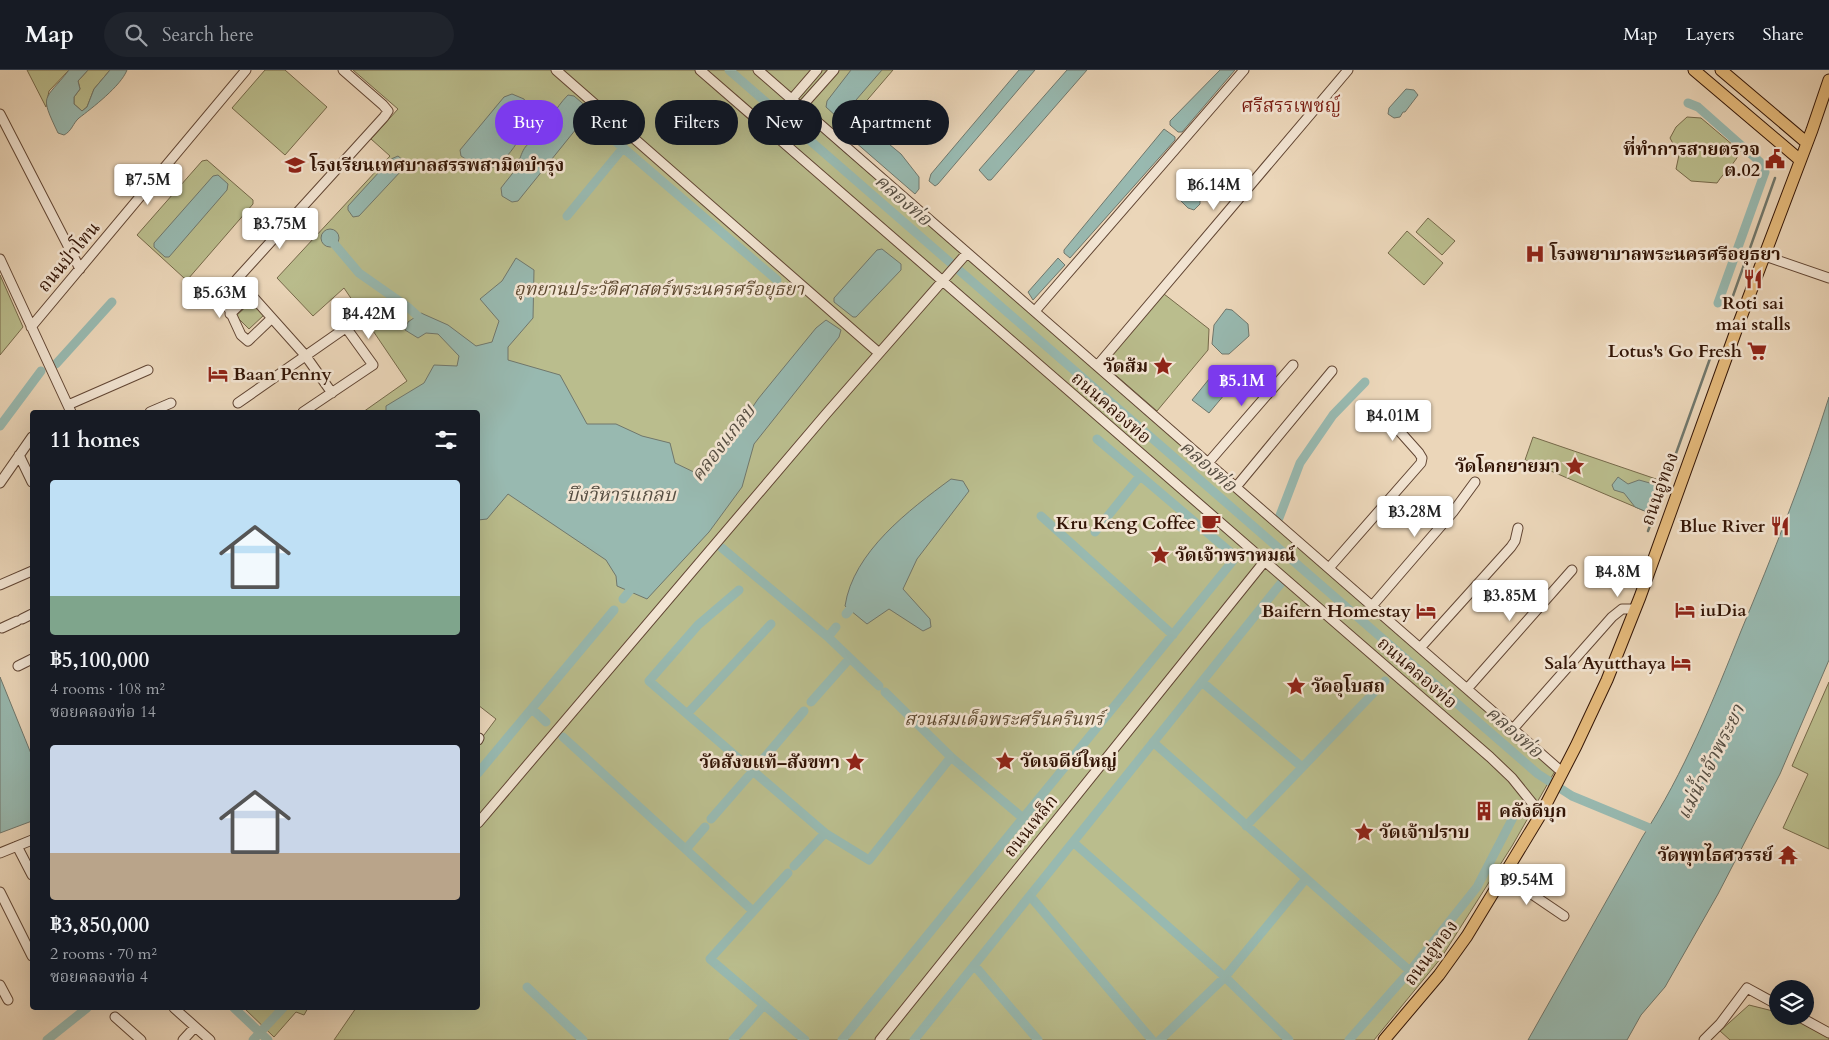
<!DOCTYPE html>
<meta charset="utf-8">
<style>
body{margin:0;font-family:Cardo,"Noto Serif Thai",serif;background:#20242c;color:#f1f3f6;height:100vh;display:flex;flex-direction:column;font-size:19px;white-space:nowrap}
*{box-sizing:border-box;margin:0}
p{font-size:16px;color:#9ea1a6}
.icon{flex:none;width:28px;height:28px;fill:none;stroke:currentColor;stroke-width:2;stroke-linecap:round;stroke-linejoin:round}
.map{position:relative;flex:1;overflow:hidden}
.panel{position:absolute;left:30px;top:340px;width:450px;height:600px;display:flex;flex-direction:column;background:#171b24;border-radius:5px;box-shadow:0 5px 20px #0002}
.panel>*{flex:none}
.top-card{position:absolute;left:495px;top:30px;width:475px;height:45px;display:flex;gap:10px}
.buttons{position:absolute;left:1769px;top:910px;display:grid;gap:10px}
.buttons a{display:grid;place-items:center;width:45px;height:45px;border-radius:50%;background:#171b24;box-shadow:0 5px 20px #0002;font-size:25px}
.price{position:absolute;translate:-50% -42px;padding:0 11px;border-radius:5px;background:#fff;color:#222;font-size:16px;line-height:32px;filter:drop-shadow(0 1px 2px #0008)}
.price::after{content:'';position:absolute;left:50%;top:30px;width:15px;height:11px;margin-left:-8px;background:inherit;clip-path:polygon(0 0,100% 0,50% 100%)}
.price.active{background:#7c3aed;color:#fff}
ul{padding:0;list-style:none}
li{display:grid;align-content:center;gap:10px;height:265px;padding:0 20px}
li span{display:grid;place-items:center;height:155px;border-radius:5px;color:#555}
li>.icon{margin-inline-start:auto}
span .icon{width:90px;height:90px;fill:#fffc;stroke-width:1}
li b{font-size:21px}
h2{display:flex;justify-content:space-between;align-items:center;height:60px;padding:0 20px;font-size:21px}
.tag{padding:0 18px;border-radius:22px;background:#171b24;box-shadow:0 5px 20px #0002;font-size:18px;line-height:45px}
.tag.active{background:#7c3aed;color:#fff}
header{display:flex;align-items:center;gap:30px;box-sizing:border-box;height:70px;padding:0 25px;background:#171b24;border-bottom:1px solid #363941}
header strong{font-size:24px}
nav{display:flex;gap:28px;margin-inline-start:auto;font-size:18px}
.search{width:350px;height:45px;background:#20242c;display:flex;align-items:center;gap:12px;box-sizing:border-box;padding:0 18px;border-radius:28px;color:#9ea1a6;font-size:19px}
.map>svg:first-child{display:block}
.green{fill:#babd8d;stroke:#76694a}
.water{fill:#98b9b0;stroke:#70776c}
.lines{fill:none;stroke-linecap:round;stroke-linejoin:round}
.stream{stroke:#70776c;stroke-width:2.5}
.canal{stroke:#98b9b0;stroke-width:9}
.minor-casing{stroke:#614533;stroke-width:11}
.major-casing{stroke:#331506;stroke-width:13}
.minor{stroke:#f2e4d2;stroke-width:9}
.major{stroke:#e6bb7c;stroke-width:11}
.labels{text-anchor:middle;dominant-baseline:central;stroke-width:5;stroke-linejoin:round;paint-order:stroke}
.poi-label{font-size:18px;font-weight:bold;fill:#331506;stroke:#f2e4d2;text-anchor:end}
.street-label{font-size:18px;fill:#331506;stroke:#f2e4d2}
.park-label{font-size:18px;font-style:italic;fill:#5c472e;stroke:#f2e4d2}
.neighbourhood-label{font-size:19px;fill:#7a1f14;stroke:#f2e4d2}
.water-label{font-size:19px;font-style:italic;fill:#564e42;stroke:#f2e4d2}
</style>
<header>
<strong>Map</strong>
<div class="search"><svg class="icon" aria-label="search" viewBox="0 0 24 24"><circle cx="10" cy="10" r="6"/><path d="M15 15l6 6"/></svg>Search here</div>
<nav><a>Map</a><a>Layers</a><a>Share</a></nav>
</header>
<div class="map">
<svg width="1829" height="970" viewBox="0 0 1829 970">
<rect width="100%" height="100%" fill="#ebd6b9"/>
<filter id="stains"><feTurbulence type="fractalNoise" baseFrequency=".004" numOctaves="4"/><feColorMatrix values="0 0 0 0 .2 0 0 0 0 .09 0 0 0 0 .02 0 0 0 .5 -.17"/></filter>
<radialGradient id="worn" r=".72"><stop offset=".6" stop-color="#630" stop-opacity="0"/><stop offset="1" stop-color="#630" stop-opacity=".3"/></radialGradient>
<path class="green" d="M27 0H69L49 21 46 37Z
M88 0H110L94 19 87 37 82 41 74 34V27L80 19 78 11Z
M265 0H285L327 37 285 85 232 38Z
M353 0H893L832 71 1555 701 1512 776 1441 888 1374 970H334L356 938H478V673L496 649 478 635V342H363L407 311 344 218 313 246 277 208 390 86 371 69 398 39Z
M1687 47 1701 48 1740 81C1737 92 1724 102 1717 113L1691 111 1676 99 1679 85 1670 68 1676 57Z
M207 90 253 130V134L188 209 184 208 137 165 202 91Z
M1428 148 1455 171 1442 185 1416 162Z
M1407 161 1443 193 1424 215 1388 183Z
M0 205 23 257 0 285Z
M1164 224 1209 259 1208 280 1157 341 1103 294Z
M251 232 264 245 249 259 236 246Z
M1533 367 1659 410 1647 442 1525 390Z
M1829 612V779L1783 758 1808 704 1792 696Z
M1749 935 1777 942 1778 946H1790L1829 967V970H1730L1720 961Z
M244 938H308L304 945 296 942 274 967Z"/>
<path class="water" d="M69 0H88L78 11 80 19 74 27V34L82 41 87 37 94 19 110 0H127C121 16 92 38 79 48 73 53 72 61 64 65L58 63C39 23 44 32 69 0Z
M851 0H882L843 45 837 47 826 37 827 31Z
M1019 0H1035L938 114 935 116 929 111 931 104Z
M1067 0H1087L991 110H988L979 100Z
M1220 0H1235L1182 62H1178L1170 55V51Z
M1406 19 1414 20 1418 25 1405 42H1403L1400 47 1394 48 1388 44 1389 38Z
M512 24 524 29 532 43C522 65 509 94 484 101L461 86 460 80 504 27Z
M568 25 574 26 588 38 589 43 518 131 512 132 502 126 501 118C506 111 512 105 516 98 522 86 522 73 537 70 548 55 554 39 568 25Z
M856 50H860L901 84 919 107V119L915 124 847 65 846 61Z
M1164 59 1175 67V70L1070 188 1064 183V180Z
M398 86 404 91 402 100 359 146 353 147 348 140V136L391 89Z
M218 105 228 114 227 120 169 187H165L154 177V173L213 106Z
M1185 118 1193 121 1200 128V134L1194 140 1188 138 1179 129V123Z
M321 168a9 9 0 1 1 18 0a9 9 0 1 1-18 0Z
M882 179 901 194V200L856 247H853L834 232V228L877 180Z
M516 188 534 200 533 248 508 277V290L560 305 587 354H616L642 366 670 373 675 393 698 404 737 360 758 329 816 258 826 250 841 260 839 267 754 374 742 417 709 462 647 529 617 516 616 506 606 490 508 424 487 449 478 450V342H386V336L424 313 434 295 457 296 459 286 438 264 426 263 418 268 405 260 408 252 421 243 448 255 476 276 492 272 499 251 480 229 502 211Z
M1058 188 1065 195 1033 230 1028 222Z
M1226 239 1232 240 1248 254 1249 266 1229 284H1222L1212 274 1214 255Z
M1218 298 1235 312 1209 343 1192 330Z
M1829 327V590L1780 704 1718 824 1665 917 1641 945 1627 970H1528L1643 766C1684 703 1713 631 1741 561 1773 484 1804 407 1829 327Z
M1618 407 1628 414 1639 410 1657 415 1647 442 1635 437 1624 423 1614 420 1612 415Z
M951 409 963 411 969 421 917 489 903 519 930 549 931 557 923 561 889 539 867 554 845 536C853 482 909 440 951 409Z
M0 607 32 686V751L0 763Z"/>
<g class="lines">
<path class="stream" d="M1729 237 1775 108
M1674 389 1712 283
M1648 461 1667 410"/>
<path class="canal" d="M729 0 1538 704 1572 726 1659 762
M1688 33 1698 37 1760 92 1765 102 1718 233
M578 39 777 210
M567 146 623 78
M331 170 359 203 409 238 425 253
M56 294 112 232
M0 356 41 301
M1041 446 1173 565
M1279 448 1300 393 1333 345 1365 312
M1095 462 1140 406
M722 478 828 567 879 616
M739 520 698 555 649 611 753 701 804 641
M623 529 635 514
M846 544 857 531
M828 567 836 557
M1202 612 1302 697
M811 632 850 588
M532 639 546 652
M687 644 771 554
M563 667 753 841
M1153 672 1410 901
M951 687 1024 749
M478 703 614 540
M711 749 753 701 825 763
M1246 756 1385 611
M1073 772 1225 907 1289 970
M686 779 705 757
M794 796 825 763 869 790 951 687 885 622
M1030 826 1152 970
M974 895 1038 970
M527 917 583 970
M764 935 805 970
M234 938 268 970
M47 970 87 938
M253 970 283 938
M733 970 764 935 710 889 788 803
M842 970 1236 487 1097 369
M914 970 1282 512
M1160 970 1225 907 1305 810
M1349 970 1410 901 1477 817 1518 738"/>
<defs>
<path id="minor" d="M556 0 879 283
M700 0 1490 687 1512 708 1541 744
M758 0 1562 702
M792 29 817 0
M801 37 834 0
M0 44 80 199
M1765 186 1829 208
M0 189 71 342
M237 209 223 226 241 265 248 271 272 248
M1035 241 1244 0
M230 244 251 224
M31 257 246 0
M1097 296 1348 0
M332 323 305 285 237 209 384 47 388 41 383 35 343 0
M238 333 344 259H347L373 295 303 342
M68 335 148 300
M150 342 171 333
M19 385 32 412
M1208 393 1293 295
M0 413 32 367
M1236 417 1332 301
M1329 498 1421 393 1422 388 1419 383 1386 346
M0 515 32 501
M1372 536 1453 442 1475 412
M22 549 32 544
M2 558 17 551
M1420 578 1511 477 1515 471 1518 458
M18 596 32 589
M1467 619 1572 500
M1513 659 1612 547 1622 539H1635
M478 670 479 668
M478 753 826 344 967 183
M17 776 32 805
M0 783 32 770
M1505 806 1564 846
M0 822 32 886
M0 915 8 930
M174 938 210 970
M1798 946 1829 963
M115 947 141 970
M183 970 195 957
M880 970 1264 492
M1704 970 1720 954 1747 918 1778 935"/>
<path id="major" d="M1694 0 1800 90
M1721 0 1807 73
M1384 970 1439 905 1467 866 1541 744 1576 676 1607 610 1640 527 1737 258 1812 60 1829 10"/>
</defs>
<use href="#minor" class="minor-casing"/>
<use href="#major" class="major-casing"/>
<use href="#minor" class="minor"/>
<use href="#major" class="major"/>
</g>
<defs>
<symbol id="civic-bare" viewBox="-9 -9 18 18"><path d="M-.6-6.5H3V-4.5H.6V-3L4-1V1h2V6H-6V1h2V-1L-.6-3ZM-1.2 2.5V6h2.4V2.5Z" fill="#8f2418" stroke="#f2e4d2" stroke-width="2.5" paint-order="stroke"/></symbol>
<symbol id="school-bare" viewBox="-9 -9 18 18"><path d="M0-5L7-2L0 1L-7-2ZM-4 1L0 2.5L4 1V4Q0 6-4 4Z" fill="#8f2418" stroke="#f2e4d2" stroke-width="2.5" paint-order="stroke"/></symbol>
<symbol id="hospital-bare" viewBox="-9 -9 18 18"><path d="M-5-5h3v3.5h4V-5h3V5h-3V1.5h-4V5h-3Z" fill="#8f2418" stroke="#f2e4d2" stroke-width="2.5" paint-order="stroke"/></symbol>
<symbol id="restaurant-bare" viewBox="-9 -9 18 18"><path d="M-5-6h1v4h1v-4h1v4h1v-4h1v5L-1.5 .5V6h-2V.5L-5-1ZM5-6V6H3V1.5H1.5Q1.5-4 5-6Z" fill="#8f2418" stroke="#f2e4d2" stroke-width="2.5" paint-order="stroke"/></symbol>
<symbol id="supermarket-bare" viewBox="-9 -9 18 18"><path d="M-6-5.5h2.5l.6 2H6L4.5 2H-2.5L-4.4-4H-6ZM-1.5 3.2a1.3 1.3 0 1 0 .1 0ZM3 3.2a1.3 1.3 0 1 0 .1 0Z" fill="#8f2418" stroke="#f2e4d2" stroke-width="2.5" paint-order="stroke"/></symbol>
<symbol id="sight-bare" viewBox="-9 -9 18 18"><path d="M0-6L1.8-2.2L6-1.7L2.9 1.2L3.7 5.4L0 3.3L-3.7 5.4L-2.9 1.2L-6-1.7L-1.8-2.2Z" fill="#8f2418" stroke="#f2e4d2" stroke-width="2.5" paint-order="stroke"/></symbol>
<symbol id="hotel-bare" viewBox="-9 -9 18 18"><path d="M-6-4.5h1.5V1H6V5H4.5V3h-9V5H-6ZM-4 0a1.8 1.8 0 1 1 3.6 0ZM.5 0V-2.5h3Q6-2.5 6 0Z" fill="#8f2418" stroke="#f2e4d2" stroke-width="2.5" paint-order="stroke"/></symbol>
<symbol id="cafe-bare" viewBox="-9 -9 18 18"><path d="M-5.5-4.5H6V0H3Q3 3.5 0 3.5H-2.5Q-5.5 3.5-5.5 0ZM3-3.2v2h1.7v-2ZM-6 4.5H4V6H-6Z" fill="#8f2418" stroke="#f2e4d2" stroke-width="2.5" paint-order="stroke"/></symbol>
<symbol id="building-bare" viewBox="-9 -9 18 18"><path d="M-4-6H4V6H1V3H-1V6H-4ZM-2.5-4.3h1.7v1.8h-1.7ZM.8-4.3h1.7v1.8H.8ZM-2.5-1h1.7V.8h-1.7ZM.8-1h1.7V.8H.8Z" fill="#8f2418" stroke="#f2e4d2" stroke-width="2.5" paint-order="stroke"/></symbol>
<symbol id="temple-bare" viewBox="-9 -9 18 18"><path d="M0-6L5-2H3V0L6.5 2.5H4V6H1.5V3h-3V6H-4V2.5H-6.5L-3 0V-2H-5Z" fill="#8f2418" stroke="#f2e4d2" stroke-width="2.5" paint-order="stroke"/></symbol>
</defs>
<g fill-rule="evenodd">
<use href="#civic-bare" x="1761" y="75" width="28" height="28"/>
<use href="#school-bare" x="281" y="81" width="28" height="28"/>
<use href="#hospital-bare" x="1521" y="170" width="28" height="28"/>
<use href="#restaurant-bare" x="1739" y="195" width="28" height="28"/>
<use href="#supermarket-bare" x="1743" y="267" width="28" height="28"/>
<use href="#sight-bare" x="1149" y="282" width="28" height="28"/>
<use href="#hotel-bare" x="204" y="290" width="28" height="28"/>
<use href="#sight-bare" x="1561" y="382" width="28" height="28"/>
<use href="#cafe-bare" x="1197" y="439" width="28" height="28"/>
<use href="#restaurant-bare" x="1766" y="442" width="28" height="28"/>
<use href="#sight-bare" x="1146" y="471" width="28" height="28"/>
<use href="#hotel-bare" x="1671" y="526" width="28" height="28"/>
<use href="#hotel-bare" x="1412" y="527" width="28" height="28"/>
<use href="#hotel-bare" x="1667" y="579" width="28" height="28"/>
<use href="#sight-bare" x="1282" y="602" width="28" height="28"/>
<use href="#sight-bare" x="991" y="677" width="28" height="28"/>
<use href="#sight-bare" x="841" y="678" width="28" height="28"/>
<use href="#building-bare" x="1470" y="727" width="28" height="28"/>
<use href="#sight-bare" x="1350" y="748" width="28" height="28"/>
<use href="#temple-bare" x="1774" y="771" width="28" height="28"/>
</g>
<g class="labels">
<g class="poi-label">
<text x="1760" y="79">ที่ทำการสายตรวจ<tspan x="1760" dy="21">ต.02</tspan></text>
<text x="310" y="95" text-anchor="start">โรงเรียนเทศบาลสรรพสามิตบำรุง</text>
<text x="1550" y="184" text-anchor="start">โรงพยาบาลพระนครศรีอยุธยา</text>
<text x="1753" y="233" text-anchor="middle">Roti sai<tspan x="1753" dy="21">mai stalls</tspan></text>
<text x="1742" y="281">Lotus's Go Fresh</text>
<text x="1148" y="296">วัดส้ม</text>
<text x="233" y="304" text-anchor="start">Baan Penny</text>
<text x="1560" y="396">วัดโคกยายมา</text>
<text x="1196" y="453">Kru Keng Coffee</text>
<text x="1765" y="456">Blue River</text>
<text x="1175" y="485" text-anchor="start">วัดเจ้าพราหมณ์</text>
<text x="1700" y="540" text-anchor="start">iuDia</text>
<text x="1411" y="541">Baifern Homestay</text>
<text x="1666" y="593">Sala Ayutthaya</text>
<text x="1311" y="616" text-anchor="start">วัดอุโบสถ</text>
<text x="1020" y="691" text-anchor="start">วัดเจดีย์ใหญ่</text>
<text x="840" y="692">วัดสังขแท้–สังขทา</text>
<text x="1499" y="741" text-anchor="start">คลังดีบุก</text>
<text x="1379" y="762" text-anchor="start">วัดเจ้าปราบ</text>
<text x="1773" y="785">วัดพุทไธศวรรย์</text>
</g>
<g class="street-label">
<text transform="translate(69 187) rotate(-50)">ถนนป่าโทน</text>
<text transform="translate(1111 338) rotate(41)">ถนนคลองท่อ</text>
<text transform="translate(1660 419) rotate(-70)">ถนนอู่ทอง</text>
<text transform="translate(1417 603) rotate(41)">ถนนคลองท่อ</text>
<text transform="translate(1031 756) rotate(-51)">ถนนเหล็ก</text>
<text transform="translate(1431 883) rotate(-53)">ถนนอู่ทอง</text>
</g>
<g class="park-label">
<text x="659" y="219">อุทยานประวัติศาสตร์พระนครศรีอยุธยา</text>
<text x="1004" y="649">สวนสมเด็จพระศรีนครินทร์</text>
</g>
<g class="neighbourhood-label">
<text x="1291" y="36">ศรีสรรเพชญ์</text>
</g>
<g class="water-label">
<text transform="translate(903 130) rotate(41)">คลองท่อ</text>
<text transform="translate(723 373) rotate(-52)">คลองแกลบ</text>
<text transform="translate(1208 396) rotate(41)">คลองท่อ</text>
<text x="621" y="425">บึงวิหารแกลบ</text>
<text transform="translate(1514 662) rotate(41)">คลองท่อ</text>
<text transform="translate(1711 692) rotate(-63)">แม่น้ำเจ้าพระยา</text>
</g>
</g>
<rect width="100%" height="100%" filter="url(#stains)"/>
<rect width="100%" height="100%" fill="url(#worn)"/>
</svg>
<div class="buttons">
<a><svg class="icon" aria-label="layers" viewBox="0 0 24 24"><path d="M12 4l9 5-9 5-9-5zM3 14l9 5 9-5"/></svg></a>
</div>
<b class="price" style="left:148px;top:136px">฿7.5M</b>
<b class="price" style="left:1214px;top:141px">฿6.14M</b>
<b class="price" style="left:280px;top:180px">฿3.75M</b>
<b class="price" style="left:220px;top:249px">฿5.63M</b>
<b class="price" style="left:369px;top:270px">฿4.42M</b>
<b class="price active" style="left:1242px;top:337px">฿5.1M</b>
<b class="price" style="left:1393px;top:372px">฿4.01M</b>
<b class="price" style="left:1415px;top:468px">฿3.28M</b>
<b class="price" style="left:1618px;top:528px">฿4.8M</b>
<b class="price" style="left:1510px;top:552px">฿3.85M</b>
<b class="price" style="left:1527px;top:836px">฿9.54M</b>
<div class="top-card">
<a class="tag active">Buy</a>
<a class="tag">Rent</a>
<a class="tag">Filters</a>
<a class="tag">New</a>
<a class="tag">Apartment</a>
</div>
<section class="panel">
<h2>11 homes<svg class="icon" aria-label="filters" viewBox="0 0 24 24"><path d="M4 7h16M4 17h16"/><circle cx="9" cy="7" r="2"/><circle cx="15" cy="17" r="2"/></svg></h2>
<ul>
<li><span style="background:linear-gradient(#bfe0f5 75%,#7fa58c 0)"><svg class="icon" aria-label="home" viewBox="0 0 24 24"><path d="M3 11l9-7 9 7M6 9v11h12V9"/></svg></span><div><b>฿5,100,000</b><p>4 rooms · 108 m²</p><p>ซอยคลองท่อ 14</p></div></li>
<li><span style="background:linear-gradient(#c9d6e8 70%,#b9a48a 0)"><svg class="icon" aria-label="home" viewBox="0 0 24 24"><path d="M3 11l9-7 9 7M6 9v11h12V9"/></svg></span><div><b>฿3,850,000</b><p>2 rooms · 70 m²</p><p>ซอยคลองท่อ 4</p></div></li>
</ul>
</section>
</div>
